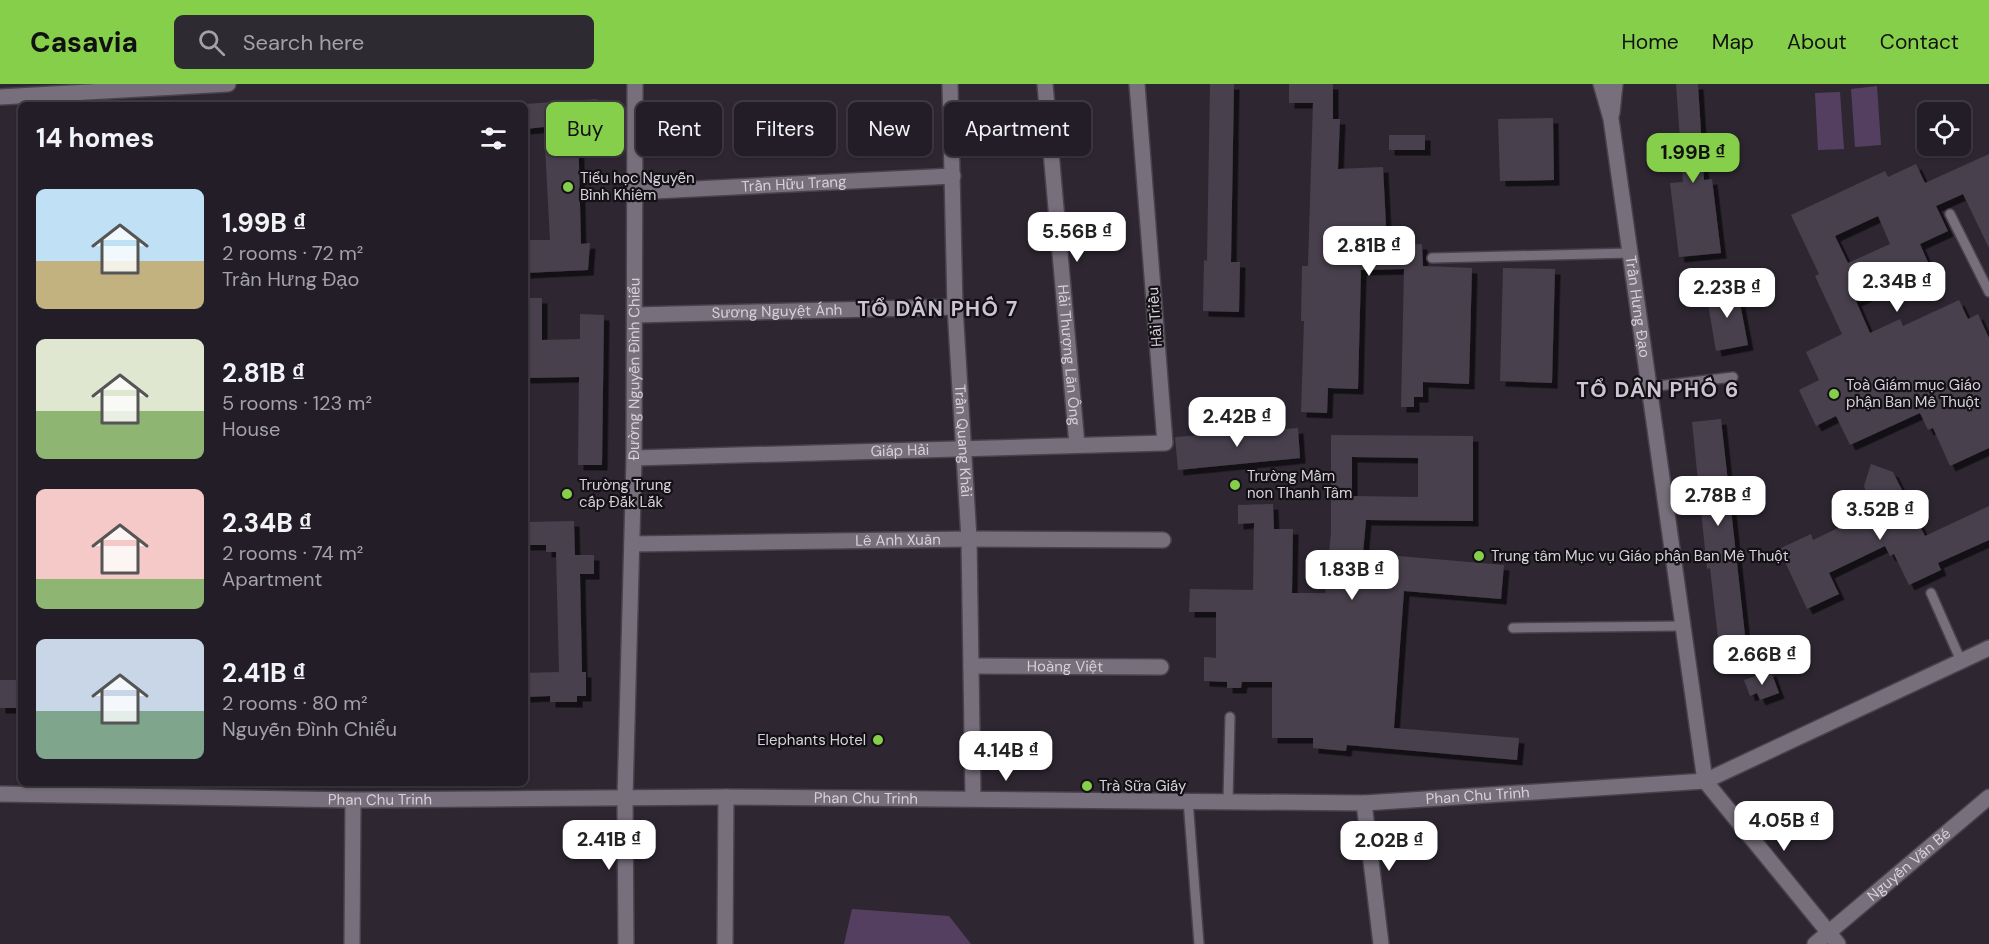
<!DOCTYPE html>
<meta charset="utf-8">
<style>
body{margin:0;font-family:"DM Sans",sans-serif;background:#2e2a32;color:#f1f3f6;height:100vh;display:flex;flex-direction:column;font-size:22px;white-space:nowrap}
*{box-sizing:border-box;margin:0}
p{font-size:20px;color:#a2a2a7}
.icon{flex:none;width:33px;height:33px;fill:none;stroke:currentColor;stroke-width:2;stroke-linecap:round;stroke-linejoin:round}
.map{position:relative;flex:1;overflow:hidden}
.sheet{position:absolute;left:18px;top:18px;width:510px;height:684px;display:flex;flex-direction:column;background:#221d26;border-radius:9px;box-shadow:0 2px 4px #0004,0 0 0 2px #3f3b43}
.sheet>*{flex:none}
.banner{position:absolute;left:546px;top:18px;width:570px;height:54px;display:flex;gap:12px}
.buttons{position:absolute;left:1917px;top:18px;display:grid;gap:12px}
.buttons a{display:grid;place-items:center;width:54px;height:54px;border-radius:9px;background:#221d26;box-shadow:0 2px 4px #0004,0 0 0 2px #3f3b43;font-size:30px}
.price{position:absolute;translate:-50% -51px;padding:0 14px;border-radius:12px;background:#fff;color:#222;font-size:20px;line-height:39px;filter:drop-shadow(0 2px 3px #0008)}
.price::after{content:'';position:absolute;left:50%;top:36px;width:18px;height:14px;margin-left:-9px;background:inherit;clip-path:polygon(0 0,100% 0,50% 100%)}
.price.on{background:#86cf4b;color:#111}
ul{padding:0;list-style:none}
li{display:flex;align-items:center;gap:18px;height:150px;padding:0 18px}
li span{display:grid;place-items:center;flex:none;width:168px;height:120px;border-radius:9px;color:#555}
li>.icon{margin-inline-start:auto}
span .icon{width:72px;height:72px;fill:#fffc;stroke-width:1}
li b{font-size:26px}
h2{display:flex;justify-content:space-between;align-items:center;height:72px;padding:0 18px;font-size:26px}
.tag{padding:0 21px;border-radius:9px;background:#221d26;box-shadow:0 2px 4px #0004,0 0 0 2px #3f3b43;font-size:21px;line-height:54px}
.tag.on{background:#86cf4b;color:#111}
header{display:flex;align-items:center;gap:36px;box-sizing:border-box;height:84px;padding:0 30px;background:#86cf4b;color:#111}
header strong{font-size:28px}
nav{display:flex;gap:33px;margin-inline-start:auto;font-size:21px}
.search{width:420px;height:54px;background:#2e2a32;display:flex;align-items:center;gap:15px;box-sizing:border-box;padding:0 21px;border-radius:9px;color:#a2a2a7;font-size:22px}
.map>svg:first-child{display:block}
.green{fill:#553f61}
.building{fill:#48404d;fill-rule:evenodd;filter:url(#shadow)}
.lines{fill:none;stroke-linecap:round;stroke-linejoin:round}
.lane-casing{stroke:#48424c;stroke-width:12}
.street-casing{stroke:#48424c;stroke-width:18}
.secondary-casing{stroke:#48424c;stroke-width:18}
.lane{stroke:#776f7c;stroke-width:9}
.street{stroke:#776f7c;stroke-width:15}
.secondary{stroke:#776f7c;stroke-width:15}
.poi-dot{fill:#86cf4b;stroke:#141116;stroke-width:2}
.labels{text-anchor:middle;dominant-baseline:central;stroke-width:4.5;stroke-linejoin:round;paint-order:stroke}
.poi-label{font-size:15px;fill:#d6d1d9;stroke:#141116;text-anchor:start}
.street-label{font-size:15px;fill:#d6d1d9;stroke:#141116}
.district-label{font-size:21px;font-weight:bold;letter-spacing:1.5px;fill:#cec5d4;stroke:#141116}
</style>
<header>
<strong>Casavia</strong>
<div class="search"><svg class="icon" aria-label="search" viewBox="0 0 24 24"><circle cx="10" cy="10" r="6"/><path d="M15 15l6 6"/></svg>Search here</div>
<nav><a>Home</a><a>Map</a><a>About</a><a>Contact</a></nav>
</header>
<div class="map">
<svg width="1989" height="860" viewBox="0 0 1989 860">
<defs>
<filter id="shadow"><feDropShadow dx="5.5" dy="5.5" stdDeviation="0" flood-color="#0009"/></filter>
</defs>
<rect width="100%" height="100%" fill="#2e2732"/>
<path class="green" d="M1877 2 1881 61 1855 63 1851 5Z
M1840 8 1844 65 1818 66 1815 9Z
M852 825 949 832 971 860H844Z"/>
<path class="building" d="M1210 0H1234L1231 178H1240L1239 228 1203 227 1204 176 1207 177Z
M1289 0H1333V35H1340L1338 85 1383 83 1387 161 1422 160 1423 182 1472 184 1469 300 1423 298V313H1414V323H1401L1404 185 1361 186 1358 305 1328 304 1327 329 1301 328 1304 237H1301L1302 182H1308L1313 19H1289Z
M1676 0H1698L1704 96 1712 95 1721 169 1679 173 1670 99 1683 98Z
M597 15 599 38 578 40 581 160 590 159 588 186 525 189V156H550L544 43 525 45V20Z
M1553 34 1554 96 1500 97 1498 35Z
M1389 51H1425V66H1389Z
M1989 70V164L1963 110 1936 122 1948 147 1920 160 1930 183 1910 192 1912 197 1888 209 1886 203 1856 217 1870 249 1900 235 1903 242 1959 216 1968 235 1978 230 1989 254V364L1950 382 1933 344 1928 346 1920 329 1850 361 1836 332 1816 342 1799 306 1819 296 1806 268 1842 250 1815 192 1819 190 1791 131 1885 87 1888 93 1916 80 1925 99ZM1878 132 1890 160 1848 179 1835 152Z
M1503 184 1555 185 1552 299 1500 297Z
M1737 203 1748 261 1716 267 1706 208Z
M525 214H542V256L580 255V230L604 231 602 381H578L579 293 525 294Z
M1721 335 1745 551 1718 554 1710 484 1707 485 1692 338Z
M1298 344 1300 374 1178 386 1175 353Z
M1331 351 1473 352V437L1366 436 1363 469 1504 481 1501 515 1404 507 1394 644 1519 654 1517 676 1347 661 1346 667 1313 664V654H1272V598H1242L1241 604H1227V598L1204 597V573L1216 574V528H1189L1190 505 1253 506 1254 439 1238 440V421L1273 420 1274 445H1293L1292 509H1325L1331 449ZM1352 373 1418 374V413L1352 412Z
M1871 380 1893 388 1925 452 1989 422V456L1938 479 1941 486 1909 501 1894 470 1890 472 1885 462 1829 489 1839 510 1807 525 1779 465 1811 450 1813 456 1869 429 1866 422 1870 419 1864 402Z
M574 437 575 471H594V490H580L582 588H586V612H577V618H550V612L525 613V589L559 588 556 468H546V461H525V438Z
M1771 587 1779 609 1760 616 1757 609 1750 612 1744 596Z
M0 596H21V624H0Z"/>
<g class="lines">
<defs>
<path id="lane" d="M1950 130 1989 208
M1432 174 1630 169
M1649 303 1733 293
M1931 509 1961 577
M1513 544 1683 542
M1188 716 1199 860
M1228 717 1230 633"/>
<g id="street">
<path id="s1" d="M950 0 955 223 969 455 973 714"/>
<path id="s2" d="M1045 0 1077 361"/>
<path id="s3" d="M635 108 953 92"/>
<path id="s4" d="M635 231 955 223"/>
<path id="s5" d="M634 374 1165 359 1137 0"/>
<path id="s6" d="M632 460 969 455 1163 456"/>
<path id="s7" d="M971 582 1161 583"/>
<path d="M1705 697 1838 860"/>
<path d="M625 714 626 860"/>
<path d="M1364 719 1381 860"/>
<path d="M352 860 353 716"/>
<path d="M725 860 726 713"/>
<path id="s8" d="M1815 860 1989 713"/>
</g>
<g id="secondary">
<path id="s9" d="M1601 0 1611 35 1705 697"/>
<path d="M0 13 228 0"/>
<path d="M1612 29 1615 0"/>
<path id="s10" d="M0 710 353 716 726 713 1364 719 1705 697 1989 564"/>
<path id="s11" d="M625 714 634 374 635 0"/>
</g>
</defs>
<use href="#lane" class="lane-casing"/>
<use href="#street" class="street-casing"/>
<use href="#secondary" class="secondary-casing"/>
<use href="#lane" class="lane"/>
<use href="#street" class="street"/>
<use href="#secondary" class="secondary"/>
</g>
<g class="poi-dot">
<circle cx="568" cy="103" r="6"/>
<circle cx="1834" cy="310" r="6"/>
<circle cx="1235" cy="401" r="6"/>
<circle cx="567" cy="410" r="6"/>
<circle cx="1479" cy="472" r="6"/>
<circle cx="878" cy="656" r="6"/>
<circle cx="1087" cy="702" r="6"/>
</g>
<g class="labels">
<g class="poi-label">
<text x="580" y="94">Tiểu học Nguyễn<tspan x="580" dy="17">Bỉnh Khiêm</tspan></text>
<text x="1846" y="301">Toà Giám mục Giáo<tspan x="1846" dy="17">phận Ban Mê Thuột</tspan></text>
<text x="1247" y="392">Trường Mầm<tspan x="1247" dy="17">non Thanh Tâm</tspan></text>
<text x="579" y="401">Trường Trung<tspan x="579" dy="17">cấp Đắk Lắk</tspan></text>
<text x="1491" y="472">Trung tâm Mục vụ Giáo phận Ban Mê Thuột</text>
<text x="866" y="656" text-anchor="end">Elephants Hotel</text>
<text x="1099" y="702">Trà Sữa Giấy</text>
</g>
<g class="street-label">
<text stroke="none"><textPath href="#s3" startOffset="159">Trần Hữu Trang</textPath></text>
<text stroke="none"><textPath href="#s9" startOffset="226">Trần Hưng Đạo</textPath></text>
<text stroke="none"><textPath href="#s4" startOffset="142">Sương Nguyệt Ánh</textPath></text>
<text transform="translate(1155 233) rotate(-94)">Hải Triều</text>
<text stroke="none"><textPath href="#s2" startOffset="272">Hải Thượng Lãn Ông</textPath></text>
<text stroke="none"><textPath href="#s11" startOffset="429">Đường Nguyễn Đình Chiểu</textPath></text>
<text stroke="none"><textPath href="#s1" startOffset="357">Trần Quang Khải</textPath></text>
<text stroke="none"><textPath href="#s5" startOffset="266">Giáp Hải</textPath></text>
<text stroke="none"><textPath href="#s6" startOffset="266">Lê Anh Xuân</textPath></text>
<text stroke="none"><textPath href="#s7" startOffset="94">Hoàng Việt</textPath></text>
<text stroke="none"><textPath href="#s10" startOffset="1478">Phan Chu Trinh</textPath></text>
<text stroke="none"><textPath href="#s10" startOffset="866">Phan Chu Trinh</textPath></text>
<text stroke="none"><textPath href="#s10" startOffset="380">Phan Chu Trinh</textPath></text>
<text stroke="none"><textPath href="#s8" startOffset="123">Nguyễn Văn Bé</textPath></text>
</g>
<g class="district-label">
<text x="938" y="225">TỔ DÂN PHỐ 7</text>
<text x="1658" y="306">TỔ DÂN PHỐ 6</text>
</g>
</g>
</svg>
<div class="buttons">
<a><svg class="icon" aria-label="locate" viewBox="0 0 24 24"><circle cx="12" cy="12" r="6"/><path d="M12 2v4M12 18v4M2 12h4M18 12h4"/></svg></a>
</div>
<b class="price on" style="left:1693px;top:100px">1.99B ₫</b>
<b class="price" style="left:1077px;top:179px">5.56B ₫</b>
<b class="price" style="left:1369px;top:193px">2.81B ₫</b>
<b class="price" style="left:1897px;top:229px">2.34B ₫</b>
<b class="price" style="left:1727px;top:235px">2.23B ₫</b>
<b class="price" style="left:1237px;top:364px">2.42B ₫</b>
<b class="price" style="left:1718px;top:443px">2.78B ₫</b>
<b class="price" style="left:1880px;top:457px">3.52B ₫</b>
<b class="price" style="left:1352px;top:517px">1.83B ₫</b>
<b class="price" style="left:1762px;top:602px">2.66B ₫</b>
<b class="price" style="left:1006px;top:698px">4.14B ₫</b>
<b class="price" style="left:1784px;top:768px">4.05B ₫</b>
<b class="price" style="left:609px;top:787px">2.41B ₫</b>
<b class="price" style="left:1389px;top:788px">2.02B ₫</b>
<div class="banner">
<a class="tag on">Buy</a>
<a class="tag">Rent</a>
<a class="tag">Filters</a>
<a class="tag">New</a>
<a class="tag">Apartment</a>
</div>
<section class="sheet">
<h2>14 homes<svg class="icon" aria-label="filters" viewBox="0 0 24 24"><path d="M4 7h16M4 17h16"/><circle cx="9" cy="7" r="2"/><circle cx="15" cy="17" r="2"/></svg></h2>
<ul>
<li><span style="background:linear-gradient(#bfe0f5 60%,#c2b280 0)"><svg class="icon" aria-label="home" viewBox="0 0 24 24"><path d="M3 11l9-7 9 7M6 9v11h12V9"/></svg></span><div><b>1.99B ₫</b><p>2 rooms · 72 m²</p><p>Trần Hưng Đạo</p></div></li>
<li><span style="background:linear-gradient(#dfe7d0 60%,#8fb573 0)"><svg class="icon" aria-label="home" viewBox="0 0 24 24"><path d="M3 11l9-7 9 7M6 9v11h12V9"/></svg></span><div><b>2.81B ₫</b><p>5 rooms · 123 m²</p><p>House</p></div></li>
<li><span style="background:linear-gradient(#f6c9c9 75%,#8fb573 0)"><svg class="icon" aria-label="home" viewBox="0 0 24 24"><path d="M3 11l9-7 9 7M6 9v11h12V9"/></svg></span><div><b>2.34B ₫</b><p>2 rooms · 74 m²</p><p>Apartment</p></div></li>
<li><span style="background:linear-gradient(#c9d6e8 60%,#7fa58c 0)"><svg class="icon" aria-label="home" viewBox="0 0 24 24"><path d="M3 11l9-7 9 7M6 9v11h12V9"/></svg></span><div><b>2.41B ₫</b><p>2 rooms · 80 m²</p><p>Nguyễn Đình Chiểu</p></div></li>
</ul>
</section>
</div>
